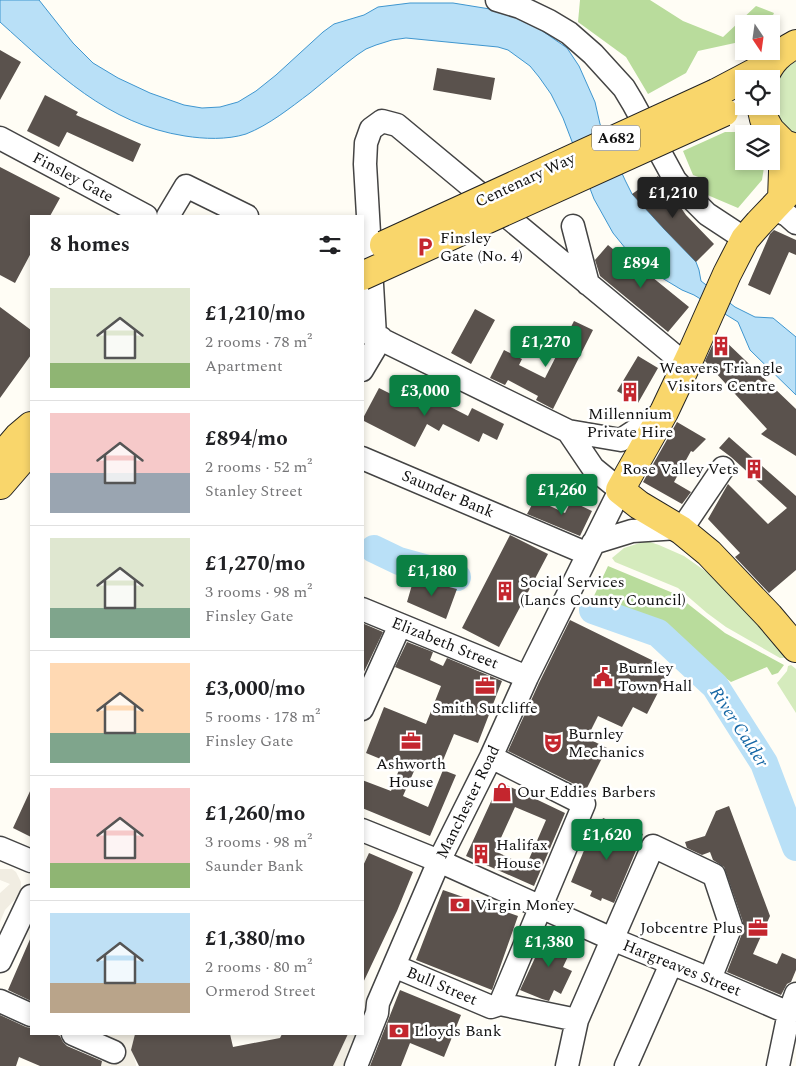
<!DOCTYPE html>
<meta charset="utf-8">
<style>
body{margin:0;font-family:Spectral,serif;background:#f2f2f2;color:#202124;height:100vh;display:flex;flex-direction:column;font-size:19px;white-space:nowrap}
*{box-sizing:border-box;margin:0}
p{font-size:16px;color:#757577}
.icon{flex:none;width:28px;height:28px;fill:none;stroke:currentColor;stroke-width:2;stroke-linecap:round;stroke-linejoin:round}
.map{position:relative;flex:1;overflow:hidden}
.panel{position:absolute;left:30px;top:215px;width:334px;height:820px;display:flex;flex-direction:column;background:#fff;border-radius:0px;box-shadow:0 2px 8px #0003}
.panel>*{flex:none}
.needle{width:32px;rotate:167deg}
.tools{position:absolute;left:735px;top:15px;display:grid;gap:10px}
.tools a{display:grid;place-items:center;width:45px;height:45px;border-radius:0px;background:#fff;box-shadow:0 2px 8px #0003;font-size:25px}
.price{position:absolute;translate:-50% -42px;padding:0 11px;border-radius:5px;background:#0b8043;color:#fff;font-size:16px;line-height:32px;filter:drop-shadow(0 1px 2px #0008)}
.price::after{content:'';position:absolute;left:50%;top:30px;width:15px;height:11px;margin-left:-8px;background:inherit;clip-path:polygon(0 0,100% 0,50% 100%)}
.price.selected{background:#222;color:#fff}
ul{padding:0;list-style:none}
li{display:flex;align-items:center;gap:15px;height:125px;padding:0 20px}
li+li{border-top:1px solid #e0e0e0}
li span{display:grid;place-items:center;flex:none;width:140px;height:100px;border-radius:0px;color:#555}
li>.icon{margin-inline-start:auto}
span .icon{width:60px;height:60px;fill:#fffc;stroke-width:1}
li b{font-size:21px}
h2{display:flex;justify-content:space-between;align-items:center;height:60px;padding:0 20px;font-size:21px}
.map>svg:first-child{display:block}
.green{fill:#d5ebbd}
.forest{fill:#b9dc9c}
.plaza{fill:#f1ede2}
.water{fill:#b9e0f7;stroke:#3f96cf}
.lines{fill:none;stroke-linecap:round;stroke-linejoin:round}
.river{stroke:#b9e0f7;stroke-width:28}
.building{fill:#5a524d;fill-rule:evenodd}
.minor-casing{stroke:#444;stroke-width:25}
.major-casing{stroke:#222;stroke-width:30}
.minor{stroke:#fff;stroke-width:22}
.major{stroke:#f9d66b;stroke-width:28}
.major-bridge-casing{stroke:#222;stroke-width:30;stroke-linecap:butt}
.major-bridge{stroke:#f9d66b;stroke-width:28}
.labels{text-anchor:middle;dominant-baseline:central;stroke-width:5;stroke-linejoin:round;paint-order:stroke}
.shield{fill:#fff;stroke:#585858;stroke-width:1}
.shield-label{font-size:15px;font-weight:bold;fill:#111}
.street-label{font-size:16px;fill:#111;stroke:#fff}
.poi-label{font-size:16px;fill:#111;stroke:#fff;text-anchor:start}
.water-label{font-size:18px;font-style:italic;fill:#1768a6;stroke:#fff}
</style>
<div class="map">
<svg width="796" height="1066" viewBox="0 0 796 1066">
<rect width="100%" height="100%" fill="#fffdf5"/>
<path class="green" d="M796 61V136C792 133 787 130 784 126 771 111 772 87 784 71 787 67 792 64 796 61Z
M643 542H650L659 545 684 556 718 580 786 657 783 658H780L726 627 707 613 678 588 615 562 612 558 624 548Z
M791 665 796 669V713L777 683 787 671 788 666Z"/>
<path class="forest" d="M580 0H650L683 21 723 37 756 6 774 13 769 24H744V41L698 51 686 73 648 94 626 57 578 22Z
M725 132H742L744 134V161H765L762 180 738 208 698 191 701 178 693 175 683 151Z
M608 566 673 593 683 600 725 633 784 665 778 673 772 675 767 667 731 682 664 631 594 596Z"/>
<path class="plaza" d="M0 869H12L16 872 21 882V893L5 910 0 922V893L10 884 0 880Z
M363 1008 377 1013H390L366 1066H333L348 1034H362Z
M55 1034H135L131 1050 134 1057 136 1064V1066H101L103 1054Z"/>
<path class="water" d="M0 0H39L73 43 93 63 118 78 150 93 184 105 202 108 220 107 238 102 256 91 276 75 323 32 334 24 364 15 378 7 410 3H453L490 9 515 17 541 30 567 48 579 66 595 102 600 124 625 180 632 194 664 229 696 262 699 270 701 281 735 307 755 317 773 318 796 337V395L750 350 738 322 694 295 682 290 657 275 630 254 613 233 594 199 563 118 551 94 539 77 530 66 508 50 498 47 406 38 392 40 376 45 366 49 357 55C341 67 326 80 310 93 290 108 269 125 246 134 227 140 204 139 185 136 107 124 57 73 0 22Z"/>
<g class="lines">
<path class="river" d="M374 549 399 561 457 577
M593 610 658 633 715 686 764 763 796 847"/>
</g>
<path class="building" d="M0 50 21 62 0 100Z
M437 68 495 78 491 100 433 90Z
M45 95 78 112 76 115 141 144 133 162 67 132 59 147 27 131Z
M0 167 60 198 50 216H31V253L15 283 0 275Z
M658 176 665 189 677 202 686 215 714 244 696 262 664 229 632 194Z
M774 230 796 240V255L789 252 770 295 748 285 770 234Z
M608 245 629 262 631 260 689 307 668 332 600 276 595 260Z
M0 307 31 330V355L0 398Z
M475 309 495 320 471 364 451 353Z
M574 321 593 330 553 409 536 400 538 396 508 380 505 385 490 378 504 350 522 359 519 365 545 378Z
M722 338 796 409V456L761 434 767 429 705 361 712 346Z
M638 356 658 368 638 403 617 391Z
M406 384 468 416 472 408 504 424 497 440 483 433 479 442 443 424 439 431 427 424 415 447 362 420 379 388 399 398Z
M677 422 706 439 693 452 691 451 674 482 691 492 682 504 643 482Z
M729 437 796 496V570L769 593 735 557 740 553 708 519 728 484 768 524 787 508 731 457 719 448Z
M535 499 565 513 571 501 592 511 580 536 527 514Z
M510 535 548 554 499 647 462 628Z
M414 578 457 589 446 619 407 602Z
M570 620 670 669 647 714 633 707 622 727 598 716 587 738 607 748 586 790 508 751 539 683Z
M362 623 383 632 362 676Z
M407 642 433 652 430 660 443 666 447 658 502 681 478 743 454 734 439 770 418 762 403 796 428 807 443 770 456 775 430 836 362 808V780L391 791 400 767 366 753 384 707 426 724 441 686 395 667Z
M500 782 565 813 534 886 466 856ZM515 807 546 820 526 866 495 851Z
M31 789V837L13 828Z
M729 806 770 916 753 954 777 964 782 953 796 959V970L791 982 787 984 781 995 727 972 743 931V922L724 867 713 860 710 852 702 855 687 848 685 842 705 836 716 811Z
M603 818 643 834 614 903 602 898 601 901 590 896 592 891 571 882 585 848 590 850Z
M369 853 413 872 397 911 362 985V868Z
M443 890 518 916 492 990 416 960Z
M548 930 575 942 563 967 572 971 561 994 554 990 549 1001 542 999 520 990Z
M31 937V1001L8 990Z
M400 990 461 1015 444 1057 410 1043 401 1066H370Z
M0 1015 26 1027 31 1028V1034H55L60 1036 63 1042 67 1046 102 1061 101 1066H40L19 1057 16 1066H0Z
M135 1034H230L233 1047 280 1038 282 1034H348L333 1066H139L131 1050Z"/>
<g class="lines">
<defs>
<path id="minor" d="M497 0 520 7 549 21 569 33 593 54 624 88 633 103 675 180 691 198 707 214 745 239
M0 138 146 216
M773 209 787 215 796 223
M168 216 186 186 247 216
M573 226 588 284
M375 336 365 164 366 143 371 129 382 121 397 125 686 365
M362 370 381 338
M568 431 621 440 664 412
M362 458 588 554
M681 530 723 468
M593 543 632 531 678 528
M362 609 527 677
M362 709 400 625
M491 757 584 804 500 1004
M362 830 439 861 612 939 710 979 789 1013
M0 848 31 861
M0 961 31 896
M394 966 491 1007 500 1004 577 1020
M0 1001 31 1015
M73 1034 114 1052
M356 1066 377 1013 378 1003 439 861 491 757 527 677 620 490 593 468 568 431 362 330
M567 1066 577 1020 653 846 714 875 731 926 710 979
M626 1066 671 964
M778 1066 789 1013 796 994"/>
<path id="major" d="M763 79C771 61 779 53 796 44
M716 93 769 65
M761 106 764 119 770 130 784 144 796 148
M796 184 759 223 745 239 727 274 691 355 664 412 620 490 639 505 681 530 709 553 769 616 796 648
M782 199 784 144
M0 458 18 437 31 426
M0 485 31 449"/>
</defs>
<use href="#minor" class="minor-casing"/>
<use href="#major" class="major-casing"/>
<use href="#minor" class="minor"/>
<use href="#major" class="major"/>
<defs>
<path id="major-bridge" d="M384 245 716 93
M362 276 724 112"/>
</defs>
<use href="#major-bridge" class="major-bridge-casing"/>
<use href="#major-bridge" class="major-bridge"/>
</g>
<defs>
<symbol id="parking-bare" viewBox="-9 -9 18 18"><path d="M-3.5-5.5H1a3.5 3.5 0 0 1 0 7H-1V5.5H-3.5ZM-1-3.4V-.6H.8a1.4 1.4 0 0 0 0-2.8Z" fill="#c4262e" stroke="#fff" stroke-width="2.5" paint-order="stroke"/></symbol>
<symbol id="building-bare" viewBox="-9 -9 18 18"><path d="M-4-6H4V6H1V3H-1V6H-4ZM-2.5-4.3h1.7v1.8h-1.7ZM.8-4.3h1.7v1.8H.8ZM-2.5-1h1.7V.8h-1.7ZM.8-1h1.7V.8H.8Z" fill="#c4262e" stroke="#fff" stroke-width="2.5" paint-order="stroke"/></symbol>
<symbol id="civic-bare" viewBox="-9 -9 18 18"><path d="M-.6-6.5H3V-4.5H.6V-3L4-1V1h2V6H-6V1h2V-1L-.6-3ZM-1.2 2.5V6h2.4V2.5Z" fill="#c4262e" stroke="#fff" stroke-width="2.5" paint-order="stroke"/></symbol>
<symbol id="office-bare" viewBox="-9 -9 18 18"><path d="M-6-3h4V-5.5h4V-3h4V5H-6ZM-1-4.5V-3h2v-1.5ZM-6 0V1H6V0Z" fill="#c4262e" stroke="#fff" stroke-width="2.5" paint-order="stroke"/></symbol>
<symbol id="theatre-bare" viewBox="-9 -9 18 18"><path d="M-5-5.5Q0-4 5-5.5V0Q5 5 0 6Q-5 5-5 0ZM-3.3-2.5H-1v1.5H-3.3ZM1-2.5H3.3v1.5H1ZM-2.8 1Q0 5.5 2.8 1Z" fill="#c4262e" stroke="#fff" stroke-width="2.5" paint-order="stroke"/></symbol>
<symbol id="shop-bare" viewBox="-9 -9 18 18"><path d="M-5-2.5h2.3a2.7 3.5 0 0 1 5.4 0H5L5.5 6h-11ZM-1.5-2.5h3a1.5 2.3 0 0 0-3 0Z" fill="#c4262e" stroke="#fff" stroke-width="2.5" paint-order="stroke"/></symbol>
<symbol id="bank-bare" viewBox="-9 -9 18 18"><path d="M-6-4H6V4H-6ZM0-2.3a2.3 2.3 0 1 0 0 4.6a2.3 2.3 0 1 0 0-4.6Z" fill="#c4262e" stroke="#fff" stroke-width="2.5" paint-order="stroke"/></symbol>
</defs>
<g fill-rule="evenodd">
<use href="#parking-bare" x="411" y="233" width="28" height="28"/>
<use href="#building-bare" x="707" y="332" width="28" height="28"/>
<use href="#building-bare" x="616" y="378" width="28" height="28"/>
<use href="#building-bare" x="740" y="455" width="28" height="28"/>
<use href="#building-bare" x="491" y="577" width="28" height="28"/>
<use href="#civic-bare" x="589" y="663" width="28" height="28"/>
<use href="#office-bare" x="471" y="672" width="28" height="28"/>
<use href="#office-bare" x="397" y="727" width="28" height="28"/>
<use href="#theatre-bare" x="539" y="729" width="28" height="28"/>
<use href="#shop-bare" x="488" y="778" width="28" height="28"/>
<use href="#building-bare" x="467" y="840" width="28" height="28"/>
<use href="#bank-bare" x="446" y="891" width="28" height="28"/>
<use href="#office-bare" x="744" y="914" width="28" height="28"/>
<use href="#bank-bare" x="385" y="1017" width="28" height="28"/>
</g>
<g class="labels">
<rect class="shield" x="592" y="125.5" width="48" height="25" rx="4"/>
<g class="shield-label">
<text x="616" y="138">A682</text>
</g>
<g class="street-label">
<text transform="translate(73 177) rotate(28)">Finsley Gate</text>
<text transform="translate(525 180) rotate(-25)">Centenary Way</text>
<text transform="translate(448 494) rotate(23)">Saunder Bank</text>
<text transform="translate(445 643) rotate(22)">Elizabeth Street</text>
<text transform="translate(468 802) rotate(-64)">Manchester Road</text>
<text transform="translate(682 968) rotate(22)">Hargreaves Street</text>
<text transform="translate(442 986) rotate(23)">Bull Street</text>
</g>
<g class="poi-label">
<text x="440" y="238">Finsley<tspan x="440" dy="18">Gate (No. 4)</tspan></text>
<text x="721" y="368" text-anchor="middle">Weavers Triangle<tspan x="721" dy="18">Visitors Centre</tspan></text>
<text x="630" y="414" text-anchor="middle">Millennium<tspan x="630" dy="18">Private Hire</tspan></text>
<text x="739" y="469" text-anchor="end">Rose Valley Vets</text>
<text x="520" y="582">Social Services<tspan x="520" dy="18">(Lancs County Council)</tspan></text>
<text x="618" y="668">Burnley<tspan x="618" dy="18">Town Hall</tspan></text>
<text x="485" y="708" text-anchor="middle">Smith Sutcliffe</text>
<text x="568" y="734">Burnley<tspan x="568" dy="18">Mechanics</tspan></text>
<text x="411" y="764" text-anchor="middle">Ashworth<tspan x="411" dy="18">House</tspan></text>
<text x="517" y="792">Our Eddies Barbers</text>
<text x="496" y="845">Halifax<tspan x="496" dy="18">House</tspan></text>
<text x="475" y="905">Virgin Money</text>
<text x="743" y="928" text-anchor="end">Jobcentre Plus</text>
<text x="414" y="1031">Lloyds Bank</text>
</g>
<g class="water-label">
<text transform="translate(739 727) rotate(57)">River Calder</text>
</g>
</g>
</svg>
<div class="tools">
<a><svg class="needle" viewBox="-14 -14 28 28"><path d="M0-13l5 13h-10z" fill="#e53935"/><path d="M0 13l5-13h-10z" fill="#757577"/></svg></a>
<a><svg class="icon" aria-label="locate" viewBox="0 0 24 24"><circle cx="12" cy="12" r="6"/><path d="M12 2v4M12 18v4M2 12h4M18 12h4"/></svg></a>
<a><svg class="icon" aria-label="layers" viewBox="0 0 24 24"><path d="M12 4l9 5-9 5-9-5zM3 14l9 5 9-5"/></svg></a>
</div>
<b class="price selected" style="left:673px;top:219px">£1,210</b>
<b class="price" style="left:641px;top:289px">£894</b>
<b class="price" style="left:546px;top:368px">£1,270</b>
<b class="price" style="left:425px;top:417px">£3,000</b>
<b class="price" style="left:562px;top:516px">£1,260</b>
<b class="price" style="left:432px;top:597px">£1,180</b>
<b class="price" style="left:607px;top:861px">£1,620</b>
<b class="price" style="left:549px;top:968px">£1,380</b>
<section class="panel">
<h2>8 homes<svg class="icon" aria-label="filters" viewBox="0 0 24 24"><path d="M4 7h16M4 17h16"/><circle cx="9" cy="7" r="2"/><circle cx="15" cy="17" r="2"/></svg></h2>
<ul>
<li><span style="background:linear-gradient(#dfe7d0 75%,#8fb573 0)"><svg class="icon" aria-label="home" viewBox="0 0 24 24"><path d="M3 11l9-7 9 7M6 9v11h12V9"/></svg></span><div><b>£1,210/mo</b><p>2 rooms · 78 m²</p><p>Apartment</p></div></li>
<li><span style="background:linear-gradient(#f6c9c9 60%,#9aa5b1 0)"><svg class="icon" aria-label="home" viewBox="0 0 24 24"><path d="M3 11l9-7 9 7M6 9v11h12V9"/></svg></span><div><b>£894/mo</b><p>2 rooms · 52 m²</p><p>Stanley Street</p></div></li>
<li><span style="background:linear-gradient(#dfe7d0 70%,#7fa58c 0)"><svg class="icon" aria-label="home" viewBox="0 0 24 24"><path d="M3 11l9-7 9 7M6 9v11h12V9"/></svg></span><div><b>£1,270/mo</b><p>3 rooms · 98 m²</p><p>Finsley Gate</p></div></li>
<li><span style="background:linear-gradient(#ffd9b3 70%,#7fa58c 0)"><svg class="icon" aria-label="home" viewBox="0 0 24 24"><path d="M3 11l9-7 9 7M6 9v11h12V9"/></svg></span><div><b>£3,000/mo</b><p>5 rooms · 178 m²</p><p>Finsley Gate</p></div></li>
<li><span style="background:linear-gradient(#f6c9c9 75%,#8fb573 0)"><svg class="icon" aria-label="home" viewBox="0 0 24 24"><path d="M3 11l9-7 9 7M6 9v11h12V9"/></svg></span><div><b>£1,260/mo</b><p>3 rooms · 98 m²</p><p>Saunder Bank</p></div></li>
<li><span style="background:linear-gradient(#bfe0f5 70%,#b9a48a 0)"><svg class="icon" aria-label="home" viewBox="0 0 24 24"><path d="M3 11l9-7 9 7M6 9v11h12V9"/></svg></span><div><b>£1,380/mo</b><p>2 rooms · 80 m²</p><p>Ormerod Street</p></div></li>
</ul>
</section>
</div>
